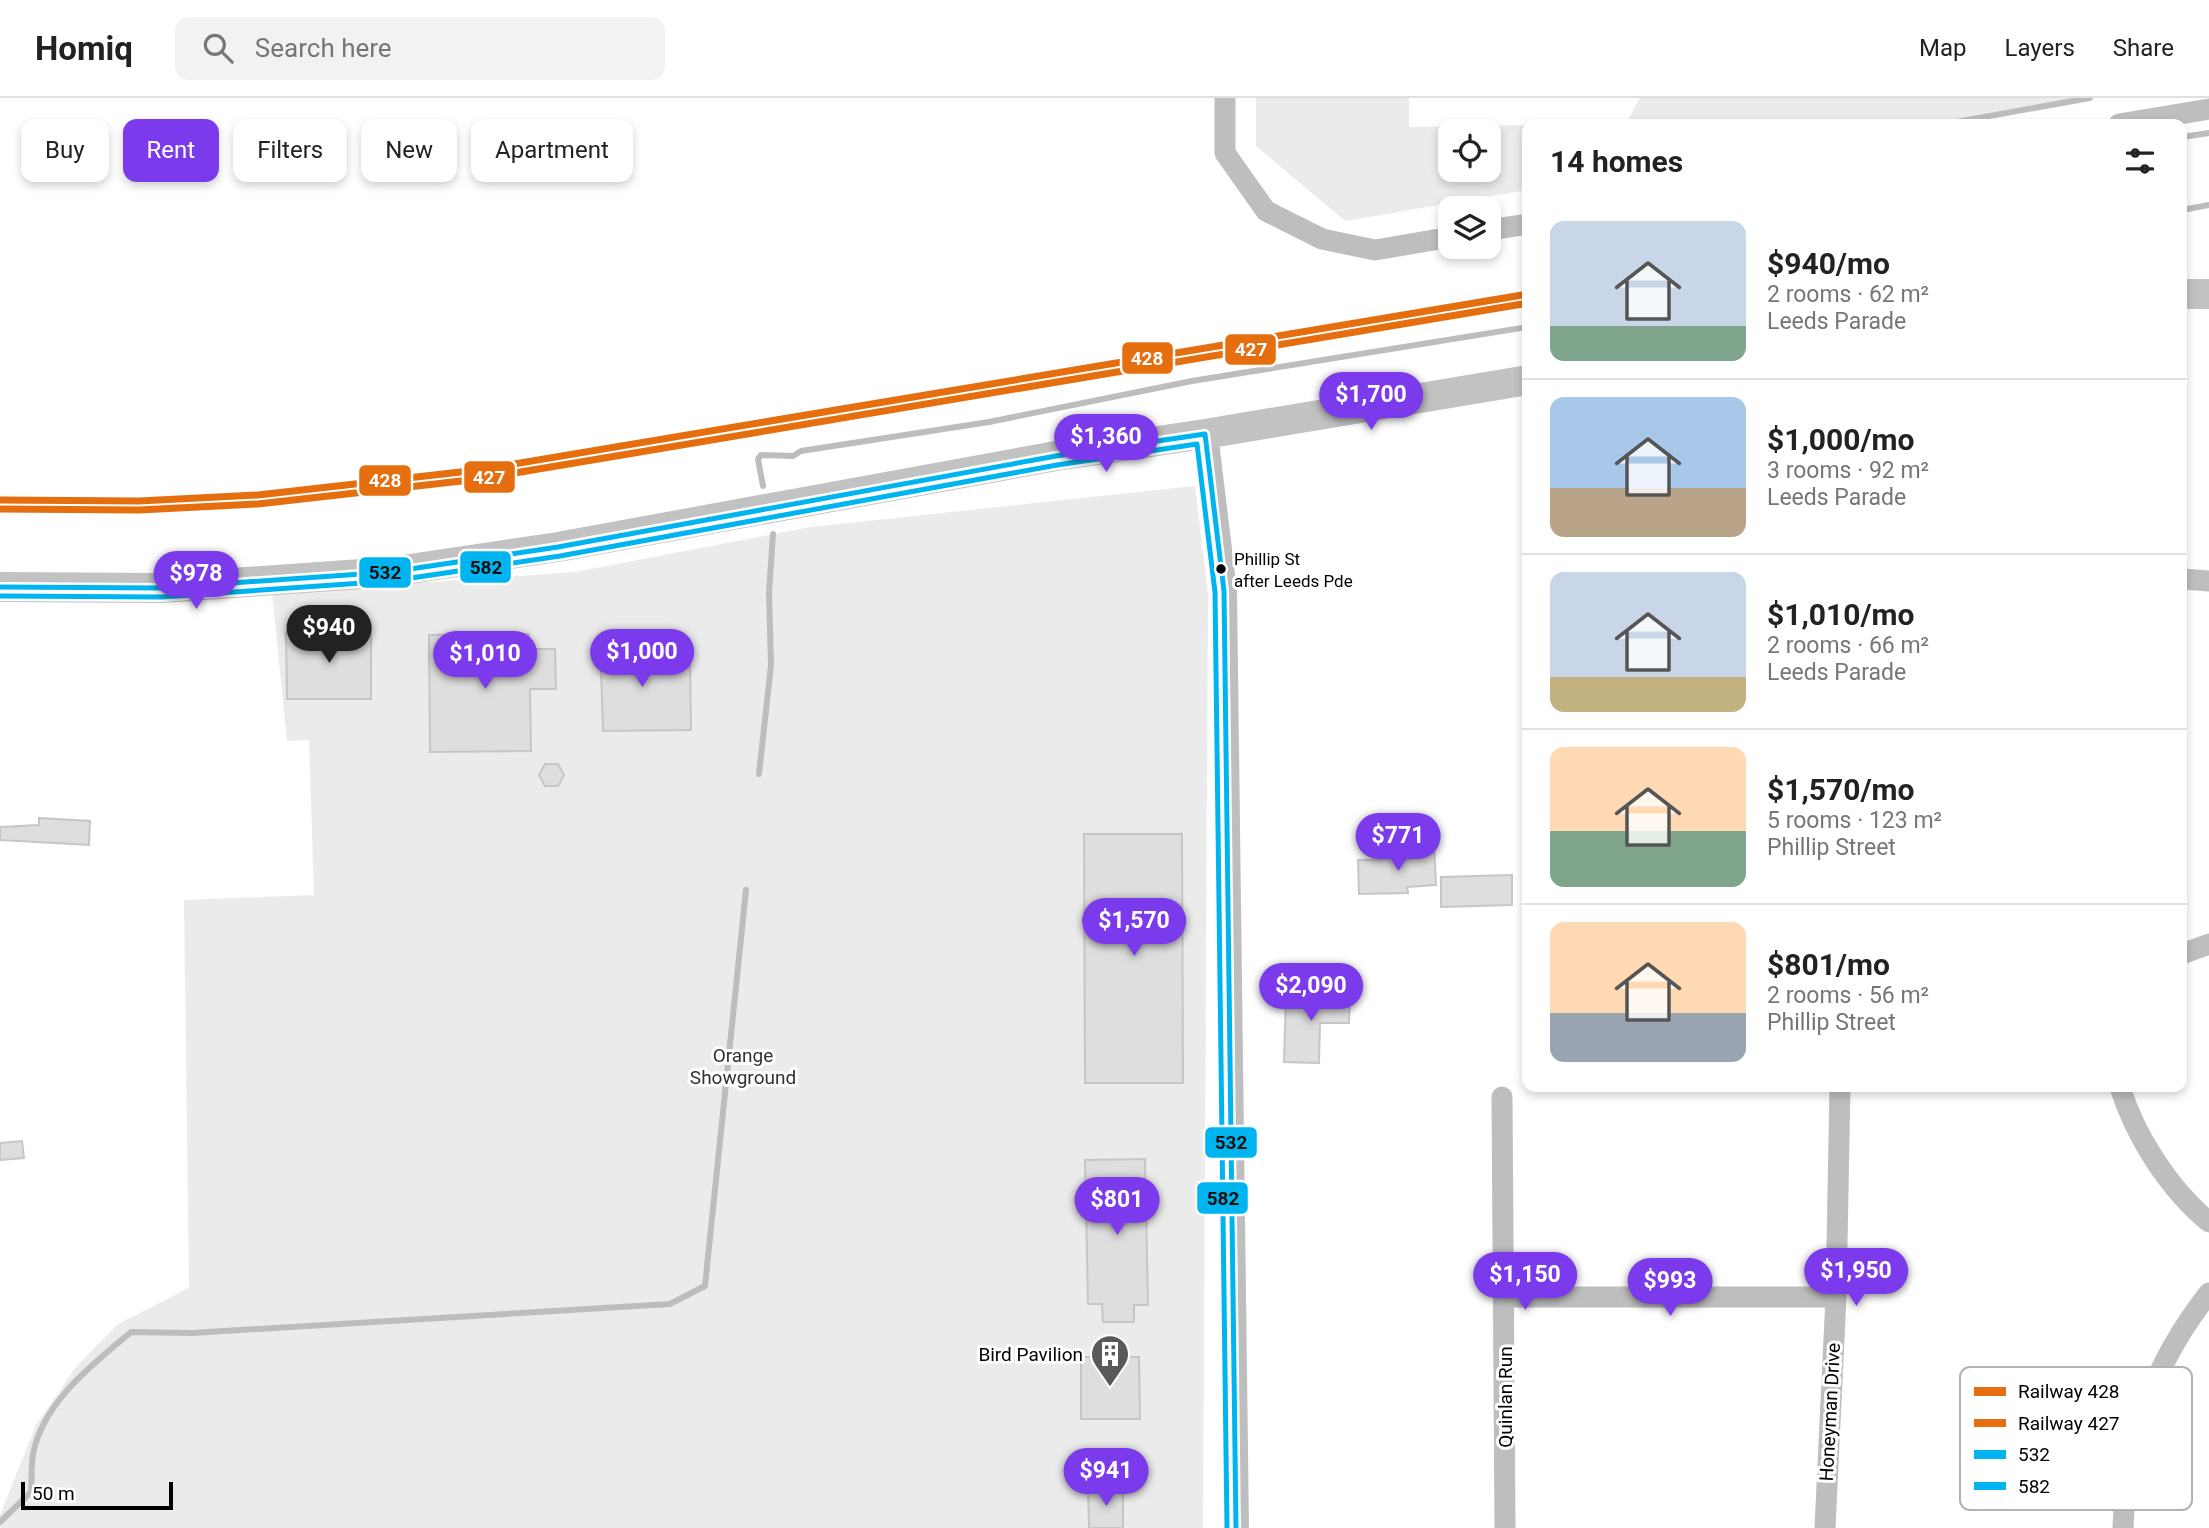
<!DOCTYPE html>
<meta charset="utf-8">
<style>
body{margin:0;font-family:Roboto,sans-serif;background:#f2f2f2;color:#222;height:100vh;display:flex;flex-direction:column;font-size:26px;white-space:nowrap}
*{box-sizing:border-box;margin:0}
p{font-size:23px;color:#767676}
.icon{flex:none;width:38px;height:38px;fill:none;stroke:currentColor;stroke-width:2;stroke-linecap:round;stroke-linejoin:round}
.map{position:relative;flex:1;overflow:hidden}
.sheet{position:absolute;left:1522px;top:21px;width:665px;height:973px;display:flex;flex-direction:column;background:#fff;border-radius:14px;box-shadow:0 4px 10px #0003}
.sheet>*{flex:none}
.banner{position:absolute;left:21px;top:21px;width:665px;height:63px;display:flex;gap:14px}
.fabs{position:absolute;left:1438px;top:21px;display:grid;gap:14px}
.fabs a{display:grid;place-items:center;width:63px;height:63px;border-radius:14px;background:#fff;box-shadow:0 4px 10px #0003;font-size:35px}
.scale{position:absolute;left:21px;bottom:18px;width:152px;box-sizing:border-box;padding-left:7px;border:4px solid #000;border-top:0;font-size:19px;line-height:24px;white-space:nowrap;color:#000;-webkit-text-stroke:5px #fff;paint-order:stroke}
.price{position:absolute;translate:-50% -60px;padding:0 16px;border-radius:24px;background:#7c3aed;color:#fff;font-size:23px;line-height:46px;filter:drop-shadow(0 2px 4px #0008)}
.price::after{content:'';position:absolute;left:50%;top:42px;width:21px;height:16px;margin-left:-10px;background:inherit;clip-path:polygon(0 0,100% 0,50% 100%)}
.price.current{background:#222;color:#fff}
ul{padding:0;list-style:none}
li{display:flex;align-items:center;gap:21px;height:175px;padding:0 28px}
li+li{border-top:2px solid #e0e0e0}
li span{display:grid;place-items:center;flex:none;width:196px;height:140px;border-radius:14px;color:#555}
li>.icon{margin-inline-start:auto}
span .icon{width:84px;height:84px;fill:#fffc;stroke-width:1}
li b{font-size:30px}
h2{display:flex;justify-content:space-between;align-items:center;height:84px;padding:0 28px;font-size:30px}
.tag{padding:0 24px;border-radius:14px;background:#fff;box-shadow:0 4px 10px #0003;font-size:24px;line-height:63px}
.tag.current{background:#7c3aed;color:#fff}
header{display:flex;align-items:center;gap:42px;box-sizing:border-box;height:98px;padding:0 35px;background:#fff;border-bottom:2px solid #e0e0e0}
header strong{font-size:33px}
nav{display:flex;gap:38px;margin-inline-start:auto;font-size:24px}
.search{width:490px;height:63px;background:#f2f2f2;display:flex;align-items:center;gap:18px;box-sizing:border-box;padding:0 24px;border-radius:14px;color:#767676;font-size:26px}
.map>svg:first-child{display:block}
.green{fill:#ebebeb;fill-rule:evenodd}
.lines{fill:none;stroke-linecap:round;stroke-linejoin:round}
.stream{stroke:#bdbdbd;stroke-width:6}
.building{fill:#dedede;stroke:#c6c6c6;stroke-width:2}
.minor{stroke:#bebebe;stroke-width:21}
.tertiary{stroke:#bebebe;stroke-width:26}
.secondary{stroke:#c2c2c2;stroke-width:30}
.bus-1-casing{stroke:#fff;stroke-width:10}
.bus-2-casing{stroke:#fff;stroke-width:10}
.bus-1{stroke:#00b5ef;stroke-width:5}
.bus-2{stroke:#00b5ef;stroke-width:5}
.rail-1-casing{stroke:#fff;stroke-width:12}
.rail-2-casing{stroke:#fff;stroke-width:12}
.rail-1{stroke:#e56e0f;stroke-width:7}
.rail-2{stroke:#e56e0f;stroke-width:7}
.bus-dot{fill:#000;stroke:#fff;stroke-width:2.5}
.labels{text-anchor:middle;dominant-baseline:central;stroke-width:6;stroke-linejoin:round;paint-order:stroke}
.bus-label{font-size:17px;fill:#000;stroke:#fff;text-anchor:start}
.park-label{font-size:19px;fill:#313131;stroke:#fff}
.poi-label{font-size:19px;fill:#000;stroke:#fff;text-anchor:end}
.street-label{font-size:19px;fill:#000;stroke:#fff}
.key{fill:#fff;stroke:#b2b2b2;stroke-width:2}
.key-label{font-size:19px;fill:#000}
.line-badge{stroke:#fff;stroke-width:2.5}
.badge-label{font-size:19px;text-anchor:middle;font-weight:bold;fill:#fff}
.pale-badge-label{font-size:19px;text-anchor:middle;font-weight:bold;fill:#111}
</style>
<header>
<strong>Homiq</strong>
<div class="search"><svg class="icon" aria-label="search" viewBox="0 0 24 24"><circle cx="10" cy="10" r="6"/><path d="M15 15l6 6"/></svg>Search here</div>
<nav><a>Map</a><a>Layers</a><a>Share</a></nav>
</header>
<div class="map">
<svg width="2209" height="1430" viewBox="0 0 2209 1430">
<rect width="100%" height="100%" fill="#fff"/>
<path class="green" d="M1256 0H1409V29L1528 27V92L1345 123 1256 48ZM1489 33V72H1451V33Z
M1640 0H2079L1922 26H1555L1626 25Z
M1195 388 1208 496 1203 1430H0V1417L36 1327 76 1269 118 1226 189 1190 184 802 314 797 309 642 287 643 272 495 575 474 811 429Z"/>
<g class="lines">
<path class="stream" d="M1944 26 2090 0
M2182 39 2209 35
M2182 112 2209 107
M763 388 758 361 761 357 793 358 801 353 989 324 1192 283 1528 229
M759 676 771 567 769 495 773 436
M0 1424 31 1394C32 1382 31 1368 33 1356 43 1304 93 1266 131 1234L192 1235 670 1206 705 1188 746 792"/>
</g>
<path class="building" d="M371 532V601H287L286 534Z
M529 536V551H555L556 591H530L531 653 430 654 429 537Z
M639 537 640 564 690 563 691 632 603 633 600 538Z
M545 666H558L564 677 558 688H545L539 677Z
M39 720 90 723 89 747 0 742V729L39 727Z
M1084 736H1182L1183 985H1085Z
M1434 748 1436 787 1407 789 1408 795 1359 796 1358 762 1411 761 1410 750Z
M1512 777V807L1441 809V779Z
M1286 895 1350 897 1349 925H1320L1319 965 1284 964Z
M22 1043 24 1060 0 1062V1045Z
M1145 1061 1148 1207H1134V1224H1103L1102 1206H1088L1085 1062Z
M1081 1259H1139L1140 1321H1081Z
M1088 1390H1123V1430H1089Z"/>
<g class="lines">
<path class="minor" d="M1225 0V55L1266 113 1322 141 1375 152 1451 139
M2119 26 2209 11
M1489 132 1528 126
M2182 481 2209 483
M2182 856 2209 846
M2120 989C2135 1038 2169 1091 2209 1124
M1502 999 1505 1430
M1504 1199H1836
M1825 1430 1836 1199 1840 989
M2123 1430C2126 1341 2154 1265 2209 1195"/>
<path class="tertiary" d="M1205 336 1224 493 1236 1430"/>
<path class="secondary" d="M2182 196H2209
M0 489 161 490 390 474 558 449 1056 358 1205 336 1528 282"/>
<defs>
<path id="bus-1" d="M0 489 161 490 390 474 558 449 1056 358 1205 336 1224 493 1236 1430"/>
<path id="bus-2" d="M0 498 162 499 391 483 560 458 1057 367 1197 346 1215 494 1227 1430"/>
</defs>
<use href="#bus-1" class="bus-1-casing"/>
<use href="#bus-2" class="bus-2-casing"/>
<use href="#bus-1" class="bus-1"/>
<use href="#bus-2" class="bus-2"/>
<defs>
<path id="rail-1" d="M0 402 139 403 258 397 478 372 1528 196"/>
<path id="rail-2" d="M0 411 139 412 258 406 479 381 1528 205"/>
</defs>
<use href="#rail-1" class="rail-1-casing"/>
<use href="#rail-2" class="rail-2-casing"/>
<use href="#rail-1" class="rail-1"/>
<use href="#rail-2" class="rail-2"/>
</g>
<defs>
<symbol id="building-pin" viewBox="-11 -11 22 30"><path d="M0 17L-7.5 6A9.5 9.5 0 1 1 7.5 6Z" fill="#595959" stroke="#fff"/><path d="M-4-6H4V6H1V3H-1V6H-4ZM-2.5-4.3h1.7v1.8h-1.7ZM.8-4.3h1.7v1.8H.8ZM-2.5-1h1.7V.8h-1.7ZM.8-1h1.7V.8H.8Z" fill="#fff"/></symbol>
</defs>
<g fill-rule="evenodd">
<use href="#building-pin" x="1088" y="1234" width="44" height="60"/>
</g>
<circle class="bus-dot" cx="1221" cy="471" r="6"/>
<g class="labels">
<g class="bus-label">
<text x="1234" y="461">Phillip St<tspan x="1234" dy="22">after Leeds Pde</tspan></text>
</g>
<g class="park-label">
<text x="743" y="957">Orange<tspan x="743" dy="22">Showground</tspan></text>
</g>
<g class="poi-label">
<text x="1083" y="1256">Bird Pavilion</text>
</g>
<g class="street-label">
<text transform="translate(1505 1299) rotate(-90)">Quinlan Run</text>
<text transform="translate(1830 1314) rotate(-87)">Honeyman Drive</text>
</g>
</g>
<rect x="1960" y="1269" width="232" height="143" rx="10" class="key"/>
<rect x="1974" y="1289" width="32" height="9" fill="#e56e0f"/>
<rect x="1974" y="1321" width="32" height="8" fill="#e56e0f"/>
<rect x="1974" y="1352" width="32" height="9" fill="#00b5ef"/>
<rect x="1974" y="1384" width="32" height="8" fill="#00b5ef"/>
<g class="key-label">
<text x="2018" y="1300">Railway 428</text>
<text x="2018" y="1332">Railway 427</text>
<text x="2018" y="1363">532</text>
<text x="2018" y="1395">582</text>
</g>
<g class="line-badge">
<rect x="1224" y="235" width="53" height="33" rx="7" fill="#e56e0f"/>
<rect x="1121" y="243" width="53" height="34" rx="7" fill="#e56e0f"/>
<rect x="463" y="362" width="53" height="34" rx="7" fill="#e56e0f"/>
<rect x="358" y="366" width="54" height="33" rx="7" fill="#e56e0f"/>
<rect x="459" y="452" width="53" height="34" rx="7" fill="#00b5ef"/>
<rect x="358" y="458" width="54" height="33" rx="7" fill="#00b5ef"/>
<rect x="1204" y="1028" width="54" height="33" rx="7" fill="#00b5ef"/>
<rect x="1196" y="1083" width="53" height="34" rx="7" fill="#00b5ef"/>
</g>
<g class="badge-label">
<text x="1251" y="258">427</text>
<text x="1147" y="267">428</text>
<text x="489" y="386">427</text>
<text x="385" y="389">428</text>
</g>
<g class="pale-badge-label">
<text x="486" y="476">582</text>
<text x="385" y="481">532</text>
<text x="1231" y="1051">532</text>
<text x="1223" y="1107">582</text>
</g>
</svg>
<div class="fabs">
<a><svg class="icon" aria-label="locate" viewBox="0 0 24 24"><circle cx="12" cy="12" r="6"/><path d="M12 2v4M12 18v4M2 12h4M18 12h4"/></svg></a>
<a><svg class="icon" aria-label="layers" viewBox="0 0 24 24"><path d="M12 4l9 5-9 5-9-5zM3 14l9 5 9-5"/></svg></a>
</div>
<div class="scale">50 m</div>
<b class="price" style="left:1371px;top:334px">$1,700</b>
<b class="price" style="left:1106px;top:376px">$1,360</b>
<b class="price" style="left:196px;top:513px">$978</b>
<b class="price current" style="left:329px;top:567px">$940</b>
<b class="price" style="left:642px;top:591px">$1,000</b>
<b class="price" style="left:485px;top:593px">$1,010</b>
<b class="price" style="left:1398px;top:775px">$771</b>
<b class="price" style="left:1134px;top:860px">$1,570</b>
<b class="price" style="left:1311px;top:925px">$2,090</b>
<b class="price" style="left:1117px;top:1139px">$801</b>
<b class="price" style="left:1856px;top:1210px">$1,950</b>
<b class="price" style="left:1525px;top:1214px">$1,150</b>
<b class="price" style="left:1670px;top:1220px">$993</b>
<b class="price" style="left:1106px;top:1410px">$941</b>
<div class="banner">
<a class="tag">Buy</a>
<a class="tag current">Rent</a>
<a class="tag">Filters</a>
<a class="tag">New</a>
<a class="tag">Apartment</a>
</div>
<section class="sheet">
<h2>14 homes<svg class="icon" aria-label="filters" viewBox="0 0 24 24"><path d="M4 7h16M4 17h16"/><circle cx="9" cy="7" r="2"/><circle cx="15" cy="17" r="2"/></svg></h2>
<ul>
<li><span style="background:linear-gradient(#c9d6e8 75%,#7fa58c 0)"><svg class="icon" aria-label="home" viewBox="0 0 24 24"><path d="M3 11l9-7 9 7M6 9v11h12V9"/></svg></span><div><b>$940/mo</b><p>2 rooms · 62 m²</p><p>Leeds Parade</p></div></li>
<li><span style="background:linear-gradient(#a9c7e8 65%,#b9a48a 0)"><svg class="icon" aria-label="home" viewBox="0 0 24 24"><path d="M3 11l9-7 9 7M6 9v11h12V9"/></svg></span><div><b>$1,000/mo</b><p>3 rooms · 92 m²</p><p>Leeds Parade</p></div></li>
<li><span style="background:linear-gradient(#c9d6e8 75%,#c2b280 0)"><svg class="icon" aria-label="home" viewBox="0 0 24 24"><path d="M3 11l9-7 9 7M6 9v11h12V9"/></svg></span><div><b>$1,010/mo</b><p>2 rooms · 66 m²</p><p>Leeds Parade</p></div></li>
<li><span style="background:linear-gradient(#ffd9b3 60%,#7fa58c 0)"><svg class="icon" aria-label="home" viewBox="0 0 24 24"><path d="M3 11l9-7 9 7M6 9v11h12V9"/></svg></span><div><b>$1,570/mo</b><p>5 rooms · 123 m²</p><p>Phillip Street</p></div></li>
<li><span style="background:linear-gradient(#ffd9b3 65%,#9aa5b1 0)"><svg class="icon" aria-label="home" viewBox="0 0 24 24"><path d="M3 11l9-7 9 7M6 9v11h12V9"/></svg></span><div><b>$801/mo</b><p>2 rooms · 56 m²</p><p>Phillip Street</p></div></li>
</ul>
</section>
</div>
